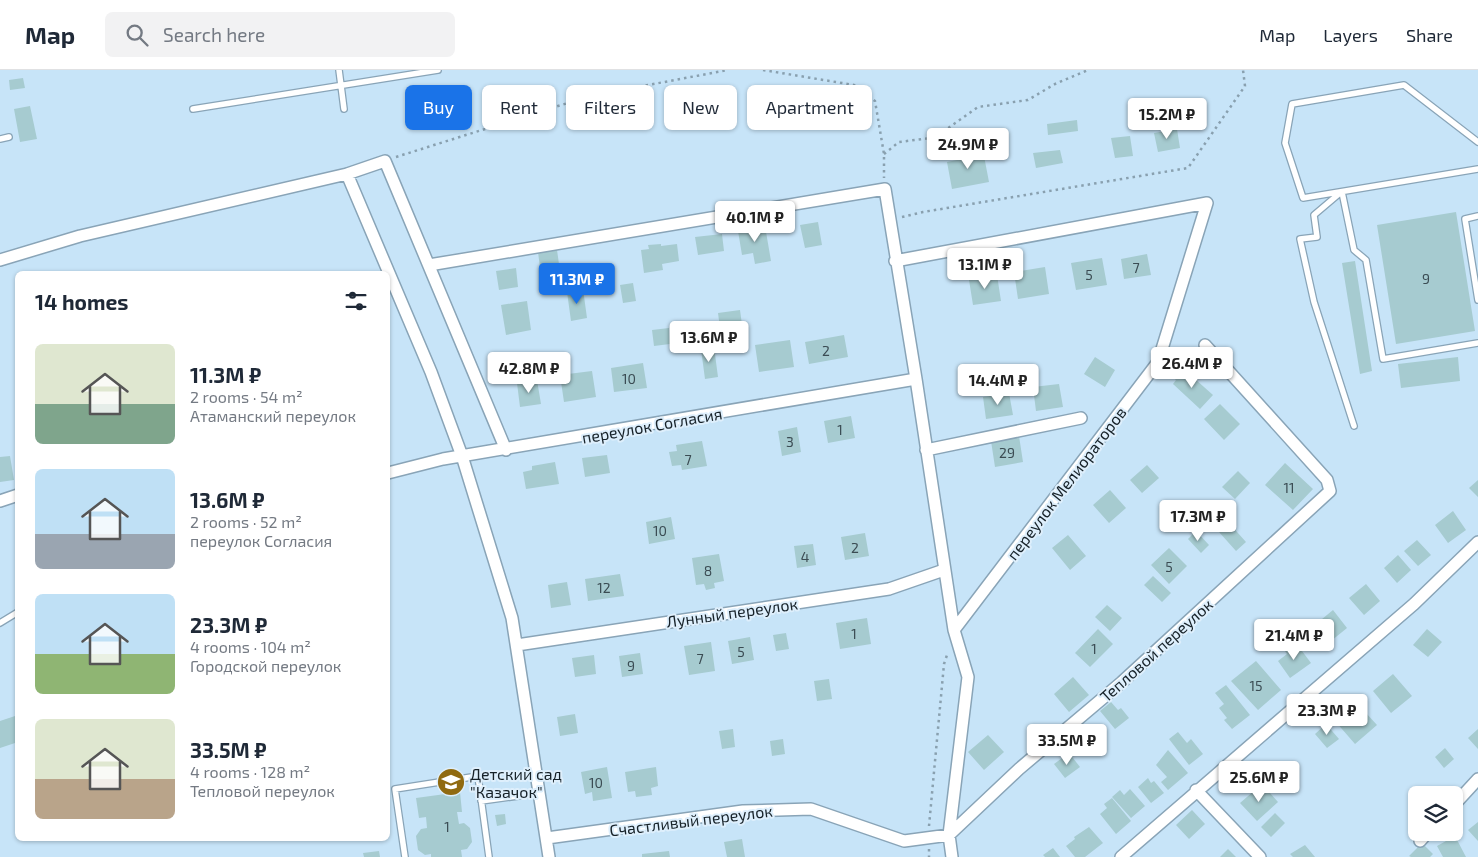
<!DOCTYPE html>
<meta charset="utf-8">
<style>
body{margin:0;font-family:"Exo 2",sans-serif;background:#f2f2f3;color:#1f2937;height:100vh;display:flex;flex-direction:column;font-size:19px;white-space:nowrap}
*{box-sizing:border-box;margin:0}
p{font-size:16px;color:#747a83}
.icon{flex:none;width:28px;height:28px;fill:none;stroke:currentColor;stroke-width:2;stroke-linecap:round;stroke-linejoin:round}
.map{position:relative;flex:1;overflow:hidden}
.panel{position:absolute;left:15px;top:201px;width:375px;height:570px;display:flex;flex-direction:column;background:#fff;border-radius:8px;box-shadow:0 1px 4px #0004}
.panel>*{flex:none}
.guide{position:absolute;left:405px;top:15px;width:475px;height:45px;display:flex;gap:10px}
.fabs{position:absolute;left:1408px;top:716px;display:grid;gap:10px}
.fabs a{display:grid;place-items:center;width:55px;height:55px;border-radius:8px;background:#fff;box-shadow:0 1px 4px #0004;font-size:25px}
.price{position:absolute;translate:-50% -42px;padding:0 11px;border-radius:5px;background:#fff;color:#222;font-size:16px;line-height:32px;filter:drop-shadow(0 1px 2px #0008)}
.price::after{content:'';position:absolute;left:50%;top:30px;width:15px;height:11px;margin-left:-8px;background:inherit;clip-path:polygon(0 0,100% 0,50% 100%)}
.price.selected{background:#1a73e8;color:#fff}
ul{padding:0;list-style:none}
li{display:flex;align-items:center;gap:15px;height:125px;padding:0 20px}
li span{display:grid;place-items:center;flex:none;width:140px;height:100px;border-radius:8px;color:#555}
li>.icon{margin-inline-start:auto}
span .icon{width:60px;height:60px;fill:#fffc;stroke-width:1}
li b{font-size:21px}
h2{display:flex;justify-content:space-between;align-items:center;height:60px;padding:0 20px;font-size:21px}
.tag{padding:0 18px;border-radius:8px;background:#fff;box-shadow:0 1px 4px #0004;font-size:18px;line-height:45px}
.tag.selected{background:#1a73e8;color:#fff}
header{display:flex;align-items:center;gap:30px;box-sizing:border-box;height:70px;padding:0 25px;background:#fff;border-bottom:1px solid #e0e1e3}
header strong{font-size:24px}
nav{display:flex;gap:28px;margin-inline-start:auto;font-size:18px}
.search{width:350px;height:45px;background:#f2f2f3;display:flex;align-items:center;gap:12px;box-sizing:border-box;padding:0 18px;border-radius:8px;color:#747a83;font-size:19px}
.map>svg:first-child{display:block}
.building{fill:#a6cbd0}
.lines{fill:none;stroke-linecap:round;stroke-linejoin:round}
.lane-casing{stroke:#89a4b7;stroke-width:8}
.street-casing{stroke:#89a4b7;stroke-width:14}
.path{stroke:#89a0af;stroke-width:2.5;stroke-dasharray:2.5 4;stroke-linecap:butt}
.lane{stroke:#fff;stroke-width:5.5}
.street{stroke:#fff;stroke-width:11}
.labels{text-anchor:middle;dominant-baseline:central;stroke-width:4;stroke-linejoin:round;paint-order:stroke}
.number-label{font-size:14px;fill:#3b4c53}
.street-label{font-size:16px;fill:#172229;stroke:#deeffc}
.poi-label{font-size:16px;fill:#172229;stroke:#deeffc;text-anchor:start}
</style>
<header>
<strong>Map</strong>
<div class="search"><svg class="icon" aria-label="search" viewBox="0 0 24 24"><circle cx="10" cy="10" r="6"/><path d="M15 15l6 6"/></svg>Search here</div>
<nav><a>Map</a><a>Layers</a><a>Share</a></nav>
</header>
<div class="map">
<svg width="1478" height="787" viewBox="0 0 1478 787">
<rect width="100%" height="100%" fill="#c7e4f8"/>
<path class="building" d="M23 8 25 18 10 20 9 10Z
M30 36 37 69 20 72 14 39Z
M1077 50 1078 61 1048 65 1047 54Z
M1177 59 1180 78 1158 82 1154 63Z
M1130 66 1133 86 1115 88 1111 68Z
M977 77 979 87 984 86 989 112 952 119 947 92 962 89 960 80Z
M1060 80 1063 93 1036 98 1033 83Z
M1456 142 1475 261 1396 274 1377 155Z
M818 152 822 175 805 178 800 155Z
M754 153 755 158 765 156 771 191 755 194 753 183 742 185 738 161 749 159 748 154Z
M722 164 724 181 698 185 695 167Z
M661 174V176L677 174 679 191 662 194 663 200 644 203 641 180 649 179 648 175Z
M557 180 561 208 556 209 557 219 543 221 538 182Z
M1147 184 1151 205 1124 209 1121 189Z
M1102 188 1107 215 1076 220 1071 193Z
M1355 191 1372 301 1360 304 1342 193Z
M1045 197 1049 224 1018 229 1014 202Z
M516 198 518 217 499 220 496 201Z
M997 205 1001 231 973 235 969 210Z
M633 213 636 231 623 233 620 215Z
M583 219 587 248 571 251 567 222Z
M527 231 531 260 506 265 501 235Z
M740 240 743 262 721 266 718 243Z
M669 258 670 274 654 276 652 260Z
M844 265 848 287 809 294 805 272Z
M790 270 794 297 759 302 755 275Z
M714 277 718 307 705 309 701 279Z
M1095 287 1115 300 1105 317 1084 304Z
M1458 287 1460 311 1401 318 1398 294Z
M643 293 647 318 614 322 611 298Z
M592 301 596 327 564 332 560 305Z
M1186 301 1213 325 1200 339 1173 314 1176 310 1172 307 1177 302 1182 303Z
M537 310 541 334 520 337 517 313Z
M1059 314 1063 337 1036 341 1033 317Z
M1009 323 1013 345 986 349 983 327Z
M1220 334 1240 354 1224 370 1204 349Z
M851 346 855 368 828 373 824 351Z
M797 357 801 382 782 386 778 361Z
M1019 366 1023 392 995 397 991 371Z
M702 371 707 396 682 400 681 395 672 396 669 382 677 381 676 375Z
M607 385 610 403 585 407 582 388Z
M10 386 14 410 0 412V387Z
M555 392 559 414 526 419 523 402 532 400V396Z
M1285 393 1313 419 1293 440 1265 415Z
M1147 395 1159 408 1142 423 1130 410Z
M1238 401 1250 413 1235 429 1222 417Z
M1478 410V427L1469 418Z
M1110 420 1126 438 1109 453 1093 435Z
M1453 441 1466 460 1448 473 1435 455Z
M671 447 675 469 649 474 646 452Z
M1229 453 1246 472 1236 481 1219 462Z
M1196 461 1209 475 1201 483 1188 469Z
M865 463 869 486 845 490 841 467Z
M1068 465 1086 486 1070 500 1052 478Z
M1417 470 1431 485 1418 496 1404 481Z
M813 474 816 495 797 498 794 476Z
M1169 478 1187 496 1169 514 1151 495Z
M719 484 724 511 714 513 715 518 706 520 704 514 696 515 692 488Z
M1398 485 1411 500 1397 513 1384 498Z
M620 504 624 526 588 531 585 509Z
M1153 506 1171 523 1162 532 1144 515Z
M567 512 571 535 551 538 548 515Z
M1366 514 1380 531 1364 545 1349 528Z
M1107 535 1122 548 1110 561 1095 547Z
M1333 540 1347 558 1331 571 1316 554Z
M867 548 871 574 840 579 836 553Z
M1098 559 1113 574 1090 597 1075 583Z
M1427 559 1442 572 1428 587 1413 575Z
M786 563 789 579 776 581 773 565Z
M750 567 754 590 732 594 728 571Z
M711 572 715 601 689 605 684 576Z
M1296 573 1311 593 1290 608 1278 591 1287 584 1285 581Z
M640 583 643 604 622 607 619 586Z
M594 585 596 604 575 607 572 588Z
M1256 591 1281 620 1258 640 1231 611Z
M1393 604 1412 626 1391 643 1373 621Z
M1073 607 1089 625 1069 642 1054 624Z
M829 609 832 629 817 631 814 611Z
M1226 615 1250 645 1232 659 1224 650 1227 648 1219 638 1224 634 1215 623Z
M1111 632 1118 640 1121 638 1129 648 1115 659 1100 641Z
M1348 640 1357 650 1366 643 1377 655 1355 674 1335 651Z
M575 644 578 663 560 666 557 647Z
M18 645V672L0 678V651Z
M1326 654 1339 669 1327 678 1315 664Z
M733 659 735 677 722 679 719 661Z
M1478 659V679L1468 668Z
M1178 662 1187 673 1191 669 1203 684 1189 695 1169 669Z
M988 665 1004 682 984 700 968 682Z
M783 669 785 684 772 686 770 671Z
M1445 678 1454 689 1444 698 1435 687Z
M1168 680 1188 703 1168 720 1161 712 1167 707 1156 695Z
M1069 683 1080 697 1065 708 1054 694Z
M607 697 612 728 593 731 592 722 585 724 581 702Z
M656 697 658 716 651 718 652 725 636 727 635 721 628 722 625 702Z
M1148 708 1151 713 1154 711 1164 723 1151 733 1138 717Z
M1262 714 1278 732 1257 751 1240 733Z
M1130 719 1145 736 1131 748 1112 727 1120 720 1124 725Z
M460 722 462 742H457L459 754 464 753 470 758 472 772 467 779 461 780 462 787H431V784L425 785 418 780 416 766 421 759 427 758 426 747 419 748 416 728Z
M1112 728 1131 751 1116 764 1100 744 1107 738 1104 734Z
M1192 740 1205 754 1189 769 1176 755Z
M1275 743 1285 753 1271 767 1261 757Z
M505 744 506 754 497 756 495 745Z
M1478 752V771L1468 760Z
M1089 757 1103 773 1085 787H1075L1066 776 1075 769 1074 767Z
M1455 766 1466 787H1443L1437 776Z
M742 769 745 787H727L724 772Z
M1422 773 1433 784 1430 787H1411L1409 786Z
M1305 775 1315 787H1293L1290 784Z
M1053 778 1060 787H1045L1043 785Z
M1228 779 1236 787H1220Z
M379 781 380 787H364L363 783Z
M669 781 670 787H642V784Z"/>
<g class="lines">
<defs>
<path id="lane" d="M339 0 344 39
M193 39 438 0
M0 69 9 67
M1478 72 1404 15 1292 34 1285 73 1303 128 1478 99
M1342 122 1354 180 1366 190 1383 289 1478 273
M1340 123 1314 145 1317 167 1300 169 1314 232 1354 356
M1478 146 1465 149 1478 230
M0 553 18 542
M481 731 540 723
M405 787 395 719 478 706 489 787"/>
<path id="street" d="M347 104 431 302 462 386 512 548 549 787
M0 190 80 166 347 104 385 91 506 380
M895 191 1207 133 1158 292 954 560
M429 195 885 119 916 309 954 560 968 607 949 765 952 787
M926 380 1081 348
M388 403 443 389 916 309
M0 431 18 425
M517 575 889 519 944 500
M1196 720 1260 787
M1454 735 1478 709
M547 768 743 741 811 739 904 771 949 765 1019 699 1122 612 1330 421 1327 410 1205 275
M1420 771 1428 762
M1121 787 1414 534 1478 472"/>
</defs>
<use href="#lane" class="lane-casing"/>
<use href="#street" class="street-casing"/>
<path class="path" d="M763 0 854 15 875 31 884 84V108
M884 84 899 72 931 68 941 63 978 37 1028 30 1055 14 1088 0
M396 87 590 26 728 0
M902 147 923 142 1188 98 1245 16 1243 0
M929 756 944 594 948 582
M929 779V787"/>
<use href="#lane" class="lane"/>
<use href="#street" class="street"/>
</g>
<defs>
<symbol id="school-disc" viewBox="-11 -11 22 22"><circle r="9.5" fill="#906a10" stroke="#deeffc"/><path d="M0-5L7-2L0 1L-7-2ZM-4 1L0 2.5L4 1V4Q0 6-4 4Z" fill="#fff"/></symbol>
</defs>
<g fill-rule="evenodd">
<use href="#school-disc" x="435" y="696" width="32" height="32"/>
</g>
<g class="labels">
<g class="number-label">
<text x="1136" y="197">7</text>
<text x="1089" y="204">5</text>
<text x="1426" y="208">9</text>
<text x="826" y="280">2</text>
<text x="629" y="308">10</text>
<text x="840" y="359">1</text>
<text x="790" y="371">3</text>
<text x="1007" y="382">29</text>
<text x="688" y="389">7</text>
<text x="1289" y="417">11</text>
<text x="660" y="460">10</text>
<text x="855" y="477">2</text>
<text x="805" y="486">4</text>
<text x="1169" y="496">5</text>
<text x="708" y="500">8</text>
<text x="604" y="517">12</text>
<text x="854" y="563">1</text>
<text x="1094" y="578">1</text>
<text x="741" y="581">5</text>
<text x="700" y="588">7</text>
<text x="631" y="595">9</text>
<text x="1256" y="615">15</text>
<text x="596" y="712">10</text>
<text x="447" y="756">1</text>
</g>
<g class="street-label">
<text transform="translate(652 355) rotate(-10)">переулок Согласия</text>
<text transform="translate(1066 413) rotate(-53)">переулок Мелиораторов</text>
<text transform="translate(732 542) rotate(-8)">Лунный переулок</text>
<text transform="translate(1156 580) rotate(-42)">Тепловой переулок</text>
<text transform="translate(691 750) rotate(-7)">Счастливый переулок</text>
</g>
<g class="poi-label">
<text x="470" y="703">Детский сад<tspan x="470" dy="18">"Казачок"</tspan></text>
</g>
</g>
</svg>
<div class="fabs">
<a><svg class="icon" aria-label="layers" viewBox="0 0 24 24"><path d="M12 4l9 5-9 5-9-5zM3 14l9 5 9-5"/></svg></a>
</div>
<b class="price" style="left:1167px;top:70px">15.2M ₽</b>
<b class="price" style="left:968px;top:100px">24.9M ₽</b>
<b class="price" style="left:755px;top:173px">40.1M ₽</b>
<b class="price" style="left:985px;top:220px">13.1M ₽</b>
<b class="price selected" style="left:577px;top:235px">11.3M ₽</b>
<b class="price" style="left:709px;top:293px">13.6M ₽</b>
<b class="price" style="left:1192px;top:319px">26.4M ₽</b>
<b class="price" style="left:529px;top:324px">42.8M ₽</b>
<b class="price" style="left:998px;top:336px">14.4M ₽</b>
<b class="price" style="left:1198px;top:472px">17.3M ₽</b>
<b class="price" style="left:1294px;top:591px">21.4M ₽</b>
<b class="price" style="left:1327px;top:666px">23.3M ₽</b>
<b class="price" style="left:1067px;top:696px">33.5M ₽</b>
<b class="price" style="left:1259px;top:733px">25.6M ₽</b>
<div class="guide">
<a class="tag selected">Buy</a>
<a class="tag">Rent</a>
<a class="tag">Filters</a>
<a class="tag">New</a>
<a class="tag">Apartment</a>
</div>
<section class="panel">
<h2>14 homes<svg class="icon" aria-label="filters" viewBox="0 0 24 24"><path d="M4 7h16M4 17h16"/><circle cx="9" cy="7" r="2"/><circle cx="15" cy="17" r="2"/></svg></h2>
<ul>
<li><span style="background:linear-gradient(#dfe7d0 60%,#7fa58c 0)"><svg class="icon" aria-label="home" viewBox="0 0 24 24"><path d="M3 11l9-7 9 7M6 9v11h12V9"/></svg></span><div><b>11.3M ₽</b><p>2 rooms · 54 m²</p><p>Атаманский переулок</p></div></li>
<li><span style="background:linear-gradient(#bfe0f5 65%,#9aa5b1 0)"><svg class="icon" aria-label="home" viewBox="0 0 24 24"><path d="M3 11l9-7 9 7M6 9v11h12V9"/></svg></span><div><b>13.6M ₽</b><p>2 rooms · 52 m²</p><p>переулок Согласия</p></div></li>
<li><span style="background:linear-gradient(#bfe0f5 60%,#8fb573 0)"><svg class="icon" aria-label="home" viewBox="0 0 24 24"><path d="M3 11l9-7 9 7M6 9v11h12V9"/></svg></span><div><b>23.3M ₽</b><p>4 rooms · 104 m²</p><p>Городской переулок</p></div></li>
<li><span style="background:linear-gradient(#dfe7d0 60%,#b9a48a 0)"><svg class="icon" aria-label="home" viewBox="0 0 24 24"><path d="M3 11l9-7 9 7M6 9v11h12V9"/></svg></span><div><b>33.5M ₽</b><p>4 rooms · 128 m²</p><p>Тепловой переулок</p></div></li>
</ul>
</section>
</div>
